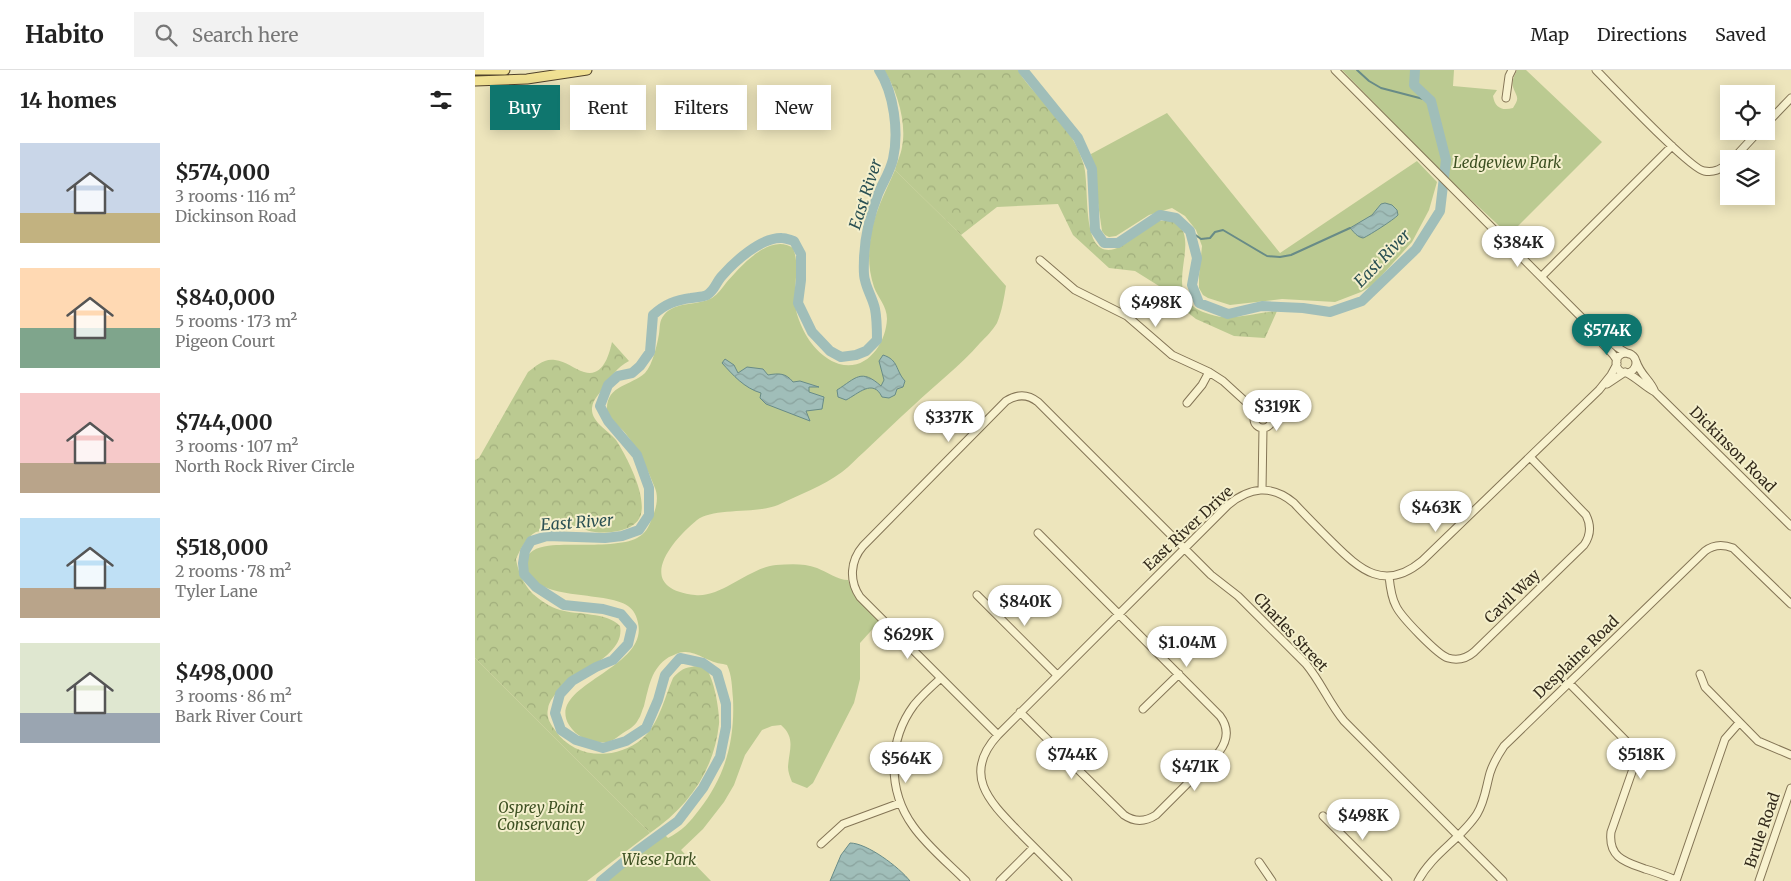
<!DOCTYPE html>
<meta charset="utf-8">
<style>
body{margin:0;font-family:Merriweather,serif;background:#f2f2f2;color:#222;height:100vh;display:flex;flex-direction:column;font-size:19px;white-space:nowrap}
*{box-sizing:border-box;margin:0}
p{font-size:16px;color:#767676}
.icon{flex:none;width:28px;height:28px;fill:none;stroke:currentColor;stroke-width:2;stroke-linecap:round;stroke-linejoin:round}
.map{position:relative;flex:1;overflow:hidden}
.details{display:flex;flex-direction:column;background:#fff;width:475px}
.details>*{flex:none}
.banner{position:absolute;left:15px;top:15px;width:475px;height:45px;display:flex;gap:10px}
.controls{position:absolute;left:1245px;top:15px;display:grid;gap:10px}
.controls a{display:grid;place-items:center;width:55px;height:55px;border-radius:0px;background:#fff;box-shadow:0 2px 12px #0003;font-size:25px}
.price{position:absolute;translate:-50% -42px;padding:0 11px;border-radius:18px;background:#fff;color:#222;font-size:16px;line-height:32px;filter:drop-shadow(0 1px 2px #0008)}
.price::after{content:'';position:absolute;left:50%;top:30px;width:15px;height:11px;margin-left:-8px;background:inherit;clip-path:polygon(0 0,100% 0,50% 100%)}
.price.selected{background:#0f766e;color:#fff}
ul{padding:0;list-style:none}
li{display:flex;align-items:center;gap:15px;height:125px;padding:0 20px}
li span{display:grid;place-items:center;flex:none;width:140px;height:100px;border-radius:0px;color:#555}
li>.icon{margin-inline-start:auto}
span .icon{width:60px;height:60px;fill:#fffc;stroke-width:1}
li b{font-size:21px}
h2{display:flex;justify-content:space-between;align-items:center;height:60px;padding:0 20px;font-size:21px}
.pill{padding:0 18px;border-radius:0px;background:#fff;box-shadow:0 2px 12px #0003;font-size:18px;line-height:45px}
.pill.selected{background:#0f766e;color:#fff}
header{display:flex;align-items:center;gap:30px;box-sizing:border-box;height:70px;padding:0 25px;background:#fff;border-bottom:1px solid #e0e0e0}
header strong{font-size:24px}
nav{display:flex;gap:28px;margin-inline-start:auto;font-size:18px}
.search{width:350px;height:45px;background:#f2f2f2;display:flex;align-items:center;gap:12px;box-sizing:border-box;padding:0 18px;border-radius:0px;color:#767676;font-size:19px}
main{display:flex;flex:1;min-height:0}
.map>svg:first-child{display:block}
.forest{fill:url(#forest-crowns)}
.park{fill:#bbca91}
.water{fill:url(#water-waves);stroke:#688b87}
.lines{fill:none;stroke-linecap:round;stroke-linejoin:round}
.stream{stroke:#688b87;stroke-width:2}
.river{stroke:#a0beb9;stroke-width:10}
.minor-casing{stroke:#847556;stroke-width:9}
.major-casing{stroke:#51422b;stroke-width:11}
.minor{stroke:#f8f2cf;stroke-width:7}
.major{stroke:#f1e193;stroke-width:9}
.labels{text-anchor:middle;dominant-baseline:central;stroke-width:4;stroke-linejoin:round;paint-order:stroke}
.park-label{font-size:15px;font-style:italic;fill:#3d5022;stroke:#f4efcc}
.street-label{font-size:15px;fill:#332a1b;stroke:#f4efcc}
.water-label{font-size:16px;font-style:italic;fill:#2a5053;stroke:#f4efcc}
</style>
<header>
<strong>Habito</strong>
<div class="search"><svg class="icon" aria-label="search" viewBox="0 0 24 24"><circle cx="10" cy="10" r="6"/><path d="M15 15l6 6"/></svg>Search here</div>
<nav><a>Map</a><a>Directions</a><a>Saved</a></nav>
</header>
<main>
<section class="details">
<h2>14 homes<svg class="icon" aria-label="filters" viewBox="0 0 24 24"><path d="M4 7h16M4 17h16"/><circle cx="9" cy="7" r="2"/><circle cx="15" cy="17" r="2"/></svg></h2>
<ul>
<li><span style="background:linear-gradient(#c9d6e8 70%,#c2b280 0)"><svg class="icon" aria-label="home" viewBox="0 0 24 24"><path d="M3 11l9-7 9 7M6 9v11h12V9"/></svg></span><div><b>$574,000</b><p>3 rooms · 116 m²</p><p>Dickinson Road</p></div></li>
<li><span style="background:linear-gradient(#ffd9b3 60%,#7fa58c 0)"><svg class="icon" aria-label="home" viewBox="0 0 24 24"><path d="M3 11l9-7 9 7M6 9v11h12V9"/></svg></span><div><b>$840,000</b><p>5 rooms · 173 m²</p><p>Pigeon Court</p></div></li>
<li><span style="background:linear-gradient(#f6c9c9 70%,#b9a48a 0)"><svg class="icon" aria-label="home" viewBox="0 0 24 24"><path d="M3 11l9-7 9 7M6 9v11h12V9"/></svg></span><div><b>$744,000</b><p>3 rooms · 107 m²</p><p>North Rock River Circle</p></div></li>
<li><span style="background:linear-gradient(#bfe0f5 70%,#b9a48a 0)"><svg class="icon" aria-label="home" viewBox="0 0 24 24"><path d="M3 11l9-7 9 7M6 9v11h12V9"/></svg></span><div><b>$518,000</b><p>2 rooms · 78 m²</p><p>Tyler Lane</p></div></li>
<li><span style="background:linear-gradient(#dfe7d0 70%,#9aa5b1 0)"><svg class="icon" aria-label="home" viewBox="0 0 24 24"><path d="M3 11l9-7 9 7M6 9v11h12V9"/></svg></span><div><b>$498,000</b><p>3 rooms · 86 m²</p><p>Bark River Court</p></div></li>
</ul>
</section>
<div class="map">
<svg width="1316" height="811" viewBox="0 0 1316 811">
<defs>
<pattern id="forest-crowns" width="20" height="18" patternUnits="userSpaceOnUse" patternTransform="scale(1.25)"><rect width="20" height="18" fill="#bbca91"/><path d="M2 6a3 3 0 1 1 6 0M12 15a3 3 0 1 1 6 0" fill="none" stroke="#a1ae7c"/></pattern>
<pattern id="water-waves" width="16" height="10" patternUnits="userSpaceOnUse" patternTransform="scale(1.25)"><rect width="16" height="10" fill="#a0beb9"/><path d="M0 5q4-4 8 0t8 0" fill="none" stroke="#8aa39e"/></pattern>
</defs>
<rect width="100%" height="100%" fill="#ede5bc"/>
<path class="forest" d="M409 0H543C549 11 558 20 567 30 585 50 602 69 609 96 614 116 608 168 626 178 643 188 667 157 682 152 685 150 689 151 693 151 696 151 701 151 703 154 726 176 683 227 731 243 737 245 743 247 749 247 766 248 785 242 802 241L790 268 759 266 721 249 703 235 684 216 660 201 634 198 598 165 583 134 522 137 486 165 420 100C422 92 426 84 427 77 432 53 422 20 409 0Z
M137 272 154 291C142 297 136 307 128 318 124 325 118 329 117 338 116 352 133 360 141 370 152 387 171 424 166 444 162 461 134 464 120 462 111 461 103 456 94 455 89 454 85 458 80 459 74 461 67 460 61 462 52 466 45 480 41 489 43 502 49 515 58 524 66 531 75 537 85 540 102 545 132 542 145 556 152 592 79 606 73 639 71 646 75 654 80 660 99 689 140 691 167 669 184 654 189 629 198 608 203 602 208 598 216 597 221 596 227 595 231 599 239 607 245 643 244 654 239 701 213 737 175 763L0 588V390L4 388 53 302C61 296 69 288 80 290 91 291 99 299 109 302 128 308 134 285 137 272Z"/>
<path class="park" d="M867 0H979L978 16 1022 20 1018 26C1020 38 1027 41 1038 38 1045 27 1042 28 1038 17 1036 11 1040 5 1042 0H1051L1127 72 1034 165 965 101Z
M692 43 805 183 942 91 962 112 954 140 937 172 898 215 886 222 860 232 807 229 755 235 733 228 728 225 724 218V206L727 176 721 160 710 146 697 138 674 145 641 166 634 167 630 165 627 161 616 84Z
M420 100 486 165 531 216C529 228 527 241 522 253 518 260 511 267 505 273 485 296 461 314 439 335 422 350 406 366 389 382 382 388 375 396 367 402 348 416 324 425 303 435 282 444 238 437 222 450 194 473 159 518 220 525 247 528 273 498 301 495 315 494 329 493 342 498 352 502 363 510 373 510L379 525 404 552 385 573V609L379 633 338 713 332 718 317 712C315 707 313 702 313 697 314 680 321 668 306 655L297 656 287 660 270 685 259 715 249 732 228 759 206 780 236 811H122L185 760 193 768C207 761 215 752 224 740 250 707 260 671 258 629 257 618 257 605 252 595L248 594C234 593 222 581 209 582 204 582 199 585 194 587 176 598 174 617 169 636 167 640 166 646 163 650 160 656 153 660 148 663 140 669 134 674 124 672 112 671 101 666 94 655 70 615 174 599 163 553 162 547 159 540 153 536 131 520 56 532 52 497 51 493 52 486 55 483 62 476 76 475 85 475 105 474 145 477 162 468 170 464 174 457 177 448 181 439 184 428 180 418 173 400 163 379 151 364 145 356 133 350 132 340 131 315 156 316 170 303 178 294 182 275 184 264 185 257 184 251 189 245 200 231 223 236 237 228 243 224 247 218 251 213 265 197 295 162 318 178 327 200 314 226 324 250 331 269 344 287 364 294 392 302 411 273 412 249 412 236 403 228 399 217 394 202 393 187 395 172 397 147 410 123 420 100Z
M0 588 175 763 112 811H0Z"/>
<path class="water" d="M910 133 917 135 922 140 923 145C920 149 890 168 888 168 882 167 879 162 875 158L897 145 906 134Z
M408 285C424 290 420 300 430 311L428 317 422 319 420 325 414 328 407 327C398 308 383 324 371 330L363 327 362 320C381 308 386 298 406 316L409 310 404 291Z
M250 289 259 295 263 303 272 297 288 299 293 305C304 303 311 303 318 312L325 311 344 317H334V322L349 327 347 339 331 341 335 351 291 334 285 328 286 323C269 318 258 305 247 293Z
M375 773C392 773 424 797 435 811H355L366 785Z"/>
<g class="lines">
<path class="stream" d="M882 0 894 11 906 18 956 31
M715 161 726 169 735 168 740 162 748 160 792 186 805 187 816 185 875 158"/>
<path class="river" d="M548 0 603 68 617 99 620 160 629 173H643L685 145 701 148 715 161 722 188 717 215 724 233 753 244 787 236 828 238 855 242 887 231 941 179 965 141 971 90 956 31 939 15 940 0
M126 811 162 781 203 751 228 718 245 687 251 657V634L242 603 228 593 205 588 190 605 183 630 171 658 151 671 128 678 101 670 86 660 80 643 85 624 97 611 121 597 138 590 153 574 157 557 146 544 128 539 89 535 61 517 49 504 48 493 50 481 56 471 72 466 130 468 147 466 164 460 174 445V418L162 385 133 351 125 336 133 315 143 306 157 303 165 296 175 282 178 245C190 234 201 230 216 228 221 227 228 227 232 225 239 221 241 213 246 207 259 192 286 167 307 168 311 168 315 170 319 171L326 184V210L323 233 337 262 355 281 366 287 381 285 391 281 402 270C402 259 402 249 400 239 398 229 392 220 390 210 388 204 389 195 389 188 390 166 395 144 403 124 408 112 415 102 418 89 424 62 419 23 404 0"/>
<defs>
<path id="minor" d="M860 0 1122 263C1134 268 1141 279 1154 284
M1121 0C1136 15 1215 99 1229 101 1240 103 1245 99 1254 93
M1031 28 1034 6 1037 0
M1291 54 1316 28
M1258 89 1284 61
M565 190 600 220 652 246 697 285 734 302 748 311 782 342
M1067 206 1197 76
M1122 263C1124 275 1138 280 1142 291
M1141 293a10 10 0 1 1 20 0a10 10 0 1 1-20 0Z
M1161 291C1166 306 1175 309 1180 322
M1152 303C1162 308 1170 317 1180 322L1316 456
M1132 314 1150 302
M712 333 727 315 734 302
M779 349a9 9 0 1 1 18 0a9 9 0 1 1-18 0Z
M787 420 788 358
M914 506C915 516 916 527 921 536 926 547 963 585 973 588 983 591 992 588 999 582L1109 475C1116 465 1116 455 1111 445L1055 387
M502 525 582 605
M1225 604 1230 617 1283 671 1316 685
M466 608C457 616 447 625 439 635 413 670 412 720 438 756 452 776 473 793 491 811
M1094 613 1154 674 1159 685V696L1136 762C1133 788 1151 792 1170 799 1181 802 1191 806 1201 810
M668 639 704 604
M545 642 649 745C659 752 670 752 681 745L744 682C753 670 754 658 745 646L563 463
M523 665 385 527C374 511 375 491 388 476L531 331C542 324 553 324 563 332L736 505 763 526 831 594C846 612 854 633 869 651L1028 811
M848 746 913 811
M346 774 368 754 425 733
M784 792 797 811
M525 811 559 777
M593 811C578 796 562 780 547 765 517 734 485 706 523 665L753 435C775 417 796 414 819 433 831 446 844 459 857 472 885 500 910 522 947 491L1124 320 1136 305 1142 294
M943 811C957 784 986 769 1002 744 1010 731 1011 717 1015 703 1018 693 1023 685 1029 676L1230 481C1239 474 1248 474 1258 478L1316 534
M1201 811 1250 669 1264 653
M1284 811 1316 718"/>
<path id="major" d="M0 0H30
M0 11 52 9 112 0"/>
</defs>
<use href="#minor" class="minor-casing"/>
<use href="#major" class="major-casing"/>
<use href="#minor" class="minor"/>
<use href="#major" class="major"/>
</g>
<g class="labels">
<g class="park-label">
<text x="1032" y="92">Ledgeview Park</text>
<text x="66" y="737">Osprey Point<tspan x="66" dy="17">Conservancy</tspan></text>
<text x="184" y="789">Wiese Park</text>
</g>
<g class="street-label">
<text transform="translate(1258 379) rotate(45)">Dickinson Road</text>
<text transform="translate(713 458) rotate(-43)">East River Drive</text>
<text transform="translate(1037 526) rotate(-44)">Cavil Way</text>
<text transform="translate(816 562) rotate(47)">Charles Street</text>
<text transform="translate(1101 587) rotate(-44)">Desplaine Road</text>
<text transform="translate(1287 760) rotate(-71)">Brule Road</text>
</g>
<g class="water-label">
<text transform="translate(390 124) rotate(-72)">East River</text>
<text transform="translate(907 188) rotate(-46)">East River</text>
<text transform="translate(102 452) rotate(-4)">East River</text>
</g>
</g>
</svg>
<div class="controls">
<a><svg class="icon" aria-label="locate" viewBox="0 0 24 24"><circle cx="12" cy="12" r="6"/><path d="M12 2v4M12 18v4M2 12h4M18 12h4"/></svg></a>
<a><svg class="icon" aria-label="layers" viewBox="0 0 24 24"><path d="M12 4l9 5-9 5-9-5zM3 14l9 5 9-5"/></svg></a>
</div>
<b class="price" style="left:1043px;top:198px">$384K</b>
<b class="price" style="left:681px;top:258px">$498K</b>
<b class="price selected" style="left:1132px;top:286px">$574K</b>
<b class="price" style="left:802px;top:362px">$319K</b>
<b class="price" style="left:474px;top:373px">$337K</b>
<b class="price" style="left:961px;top:463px">$463K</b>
<b class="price" style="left:550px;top:557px">$840K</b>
<b class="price" style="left:433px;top:590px">$629K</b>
<b class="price" style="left:712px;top:598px">$1.04M</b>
<b class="price" style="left:597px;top:710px">$744K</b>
<b class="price" style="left:1166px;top:710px">$518K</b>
<b class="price" style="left:431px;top:714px">$564K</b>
<b class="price" style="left:720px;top:722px">$471K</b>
<b class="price" style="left:888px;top:771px">$498K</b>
<div class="banner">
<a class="pill selected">Buy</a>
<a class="pill">Rent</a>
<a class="pill">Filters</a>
<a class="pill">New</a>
</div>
</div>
</main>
